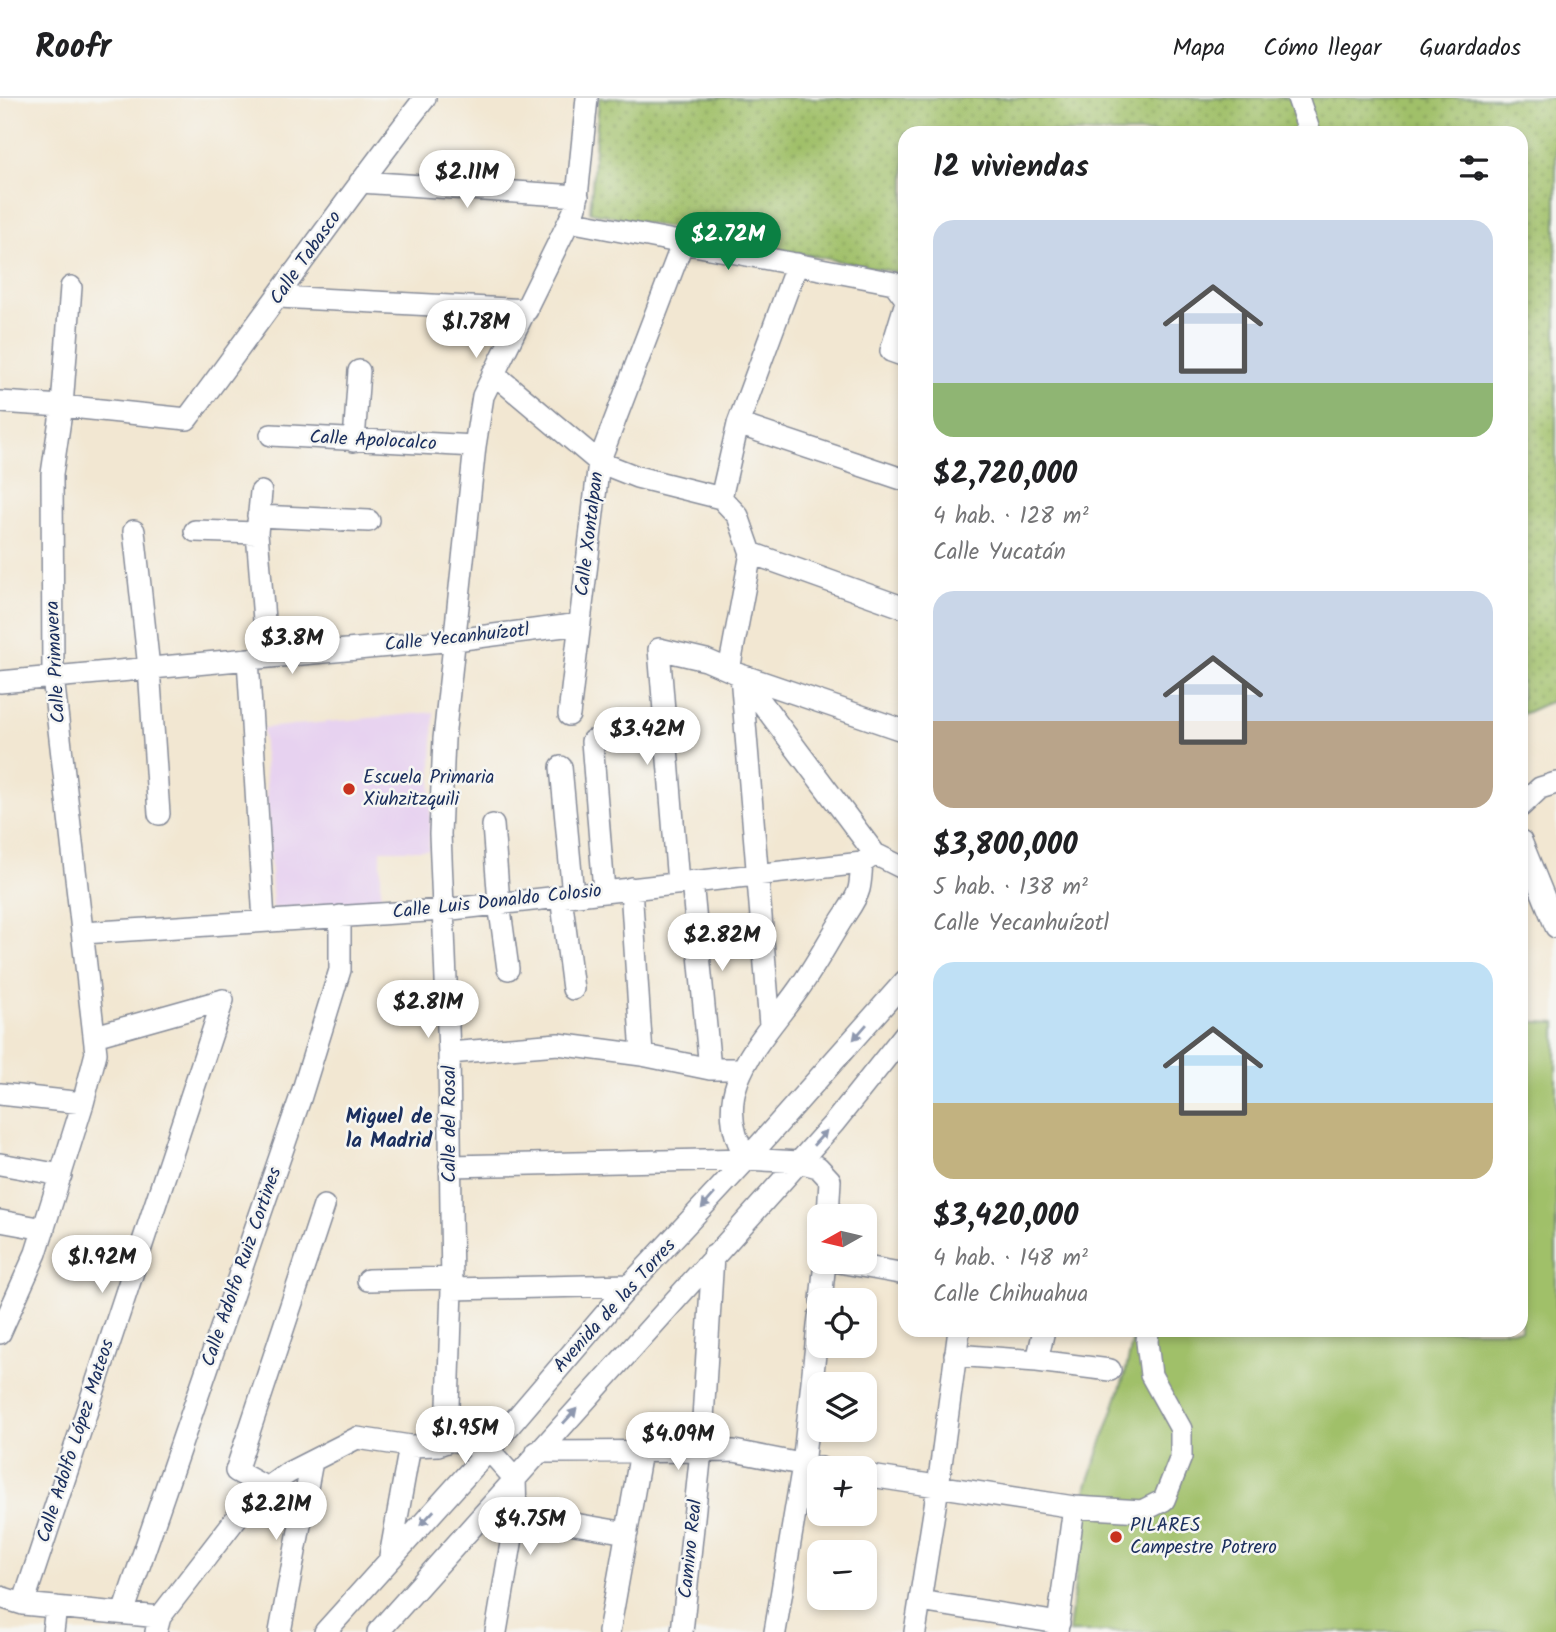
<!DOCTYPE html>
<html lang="es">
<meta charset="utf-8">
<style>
body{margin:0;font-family:Kalam,sans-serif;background:#f2f2f2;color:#202124;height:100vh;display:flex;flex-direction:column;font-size:26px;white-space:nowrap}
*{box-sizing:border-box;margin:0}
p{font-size:23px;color:#757577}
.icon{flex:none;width:38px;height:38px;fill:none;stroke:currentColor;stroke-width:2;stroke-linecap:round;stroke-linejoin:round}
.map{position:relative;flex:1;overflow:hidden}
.details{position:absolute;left:898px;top:28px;width:630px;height:1211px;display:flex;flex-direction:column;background:#fff;border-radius:21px;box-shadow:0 4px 10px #0003}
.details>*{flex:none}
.needle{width:46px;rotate:262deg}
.controls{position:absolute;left:807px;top:1106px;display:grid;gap:14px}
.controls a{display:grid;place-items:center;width:70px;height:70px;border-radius:14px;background:#fff;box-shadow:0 4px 10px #0003;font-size:35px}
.price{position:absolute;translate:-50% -60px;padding:0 16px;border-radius:24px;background:#fff;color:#222;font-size:23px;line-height:46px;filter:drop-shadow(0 2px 4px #0008)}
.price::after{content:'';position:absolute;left:50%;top:42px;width:21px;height:16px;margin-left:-10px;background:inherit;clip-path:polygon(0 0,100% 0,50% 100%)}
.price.active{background:#0b8043;color:#fff}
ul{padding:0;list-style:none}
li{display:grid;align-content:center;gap:14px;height:371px;padding:0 35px}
li span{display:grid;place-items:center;height:217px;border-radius:21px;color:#555}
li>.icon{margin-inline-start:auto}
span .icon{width:126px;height:126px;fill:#fffc;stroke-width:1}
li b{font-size:30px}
h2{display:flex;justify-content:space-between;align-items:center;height:84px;padding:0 35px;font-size:30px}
header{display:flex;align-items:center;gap:42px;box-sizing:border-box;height:98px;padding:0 35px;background:#fff;border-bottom:2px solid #e0e0e0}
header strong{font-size:33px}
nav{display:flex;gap:38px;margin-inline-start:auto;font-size:24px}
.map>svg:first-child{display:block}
.built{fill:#e7d2f0}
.grass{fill:#a0c069;stroke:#5e7864;stroke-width:2}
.park{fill:url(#park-dots);stroke:#5e7864;stroke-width:2}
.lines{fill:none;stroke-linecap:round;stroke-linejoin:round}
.minor-casing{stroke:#868b98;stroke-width:24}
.minor{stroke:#fff;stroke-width:21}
.oneway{fill:#8d97ae}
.poi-dot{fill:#c8321e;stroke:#f6f6f2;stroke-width:2.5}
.labels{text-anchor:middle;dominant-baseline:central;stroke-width:5;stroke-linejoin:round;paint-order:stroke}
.street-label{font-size:19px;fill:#1b2f5e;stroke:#f6f6f2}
.poi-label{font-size:19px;fill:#1b2f5e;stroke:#f6f6f2;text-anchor:start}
.neighbourhood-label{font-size:21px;font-weight:bold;fill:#1b2f5e;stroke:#f6f6f2}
</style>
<header>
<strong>Roofr</strong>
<nav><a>Mapa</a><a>Cómo llegar</a><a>Guardados</a></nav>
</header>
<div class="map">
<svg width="1556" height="1534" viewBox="0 0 1556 1534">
<defs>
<pattern id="park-dots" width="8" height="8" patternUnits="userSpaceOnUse" patternTransform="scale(1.75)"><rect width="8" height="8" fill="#a0c069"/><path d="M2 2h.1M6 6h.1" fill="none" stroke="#829c5a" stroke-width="1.8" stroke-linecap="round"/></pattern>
</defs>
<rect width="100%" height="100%" fill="#f6f6f2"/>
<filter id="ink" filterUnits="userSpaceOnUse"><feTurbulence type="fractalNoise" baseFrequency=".0143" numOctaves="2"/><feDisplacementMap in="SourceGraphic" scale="14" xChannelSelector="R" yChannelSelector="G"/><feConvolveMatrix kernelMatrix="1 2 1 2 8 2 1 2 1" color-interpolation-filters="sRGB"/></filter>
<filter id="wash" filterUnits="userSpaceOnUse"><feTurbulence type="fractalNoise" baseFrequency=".00686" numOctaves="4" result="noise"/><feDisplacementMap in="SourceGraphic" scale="28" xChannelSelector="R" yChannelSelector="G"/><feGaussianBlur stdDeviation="1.57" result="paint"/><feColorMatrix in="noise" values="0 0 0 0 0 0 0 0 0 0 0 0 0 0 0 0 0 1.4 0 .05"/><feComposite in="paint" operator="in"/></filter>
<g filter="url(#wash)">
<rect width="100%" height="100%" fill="#f2e7d2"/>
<path class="built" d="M434 614 429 752H381V802L273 811 263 630Z"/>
<path class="grass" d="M1521 923 1556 925V1534H1069L1087 1388 1125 1276 1135 1232H1521Z"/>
<path class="park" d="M599 0H1556V601L1521 617V35H905V176L590 114Z"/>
</g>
<g filter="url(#ink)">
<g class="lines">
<defs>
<path id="minor" d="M1298 0 1310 35
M360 84 578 98
M569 123 894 185 905 200
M279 199 527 212
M905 207 891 253 905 258
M493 275 599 364 637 379 721 400
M0 304 62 308 187 321C267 214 343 105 425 0
M738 326 905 382
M271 337 475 348
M354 343 359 273
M261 394 257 435 267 559
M258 418 369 423
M134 433 149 570 159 716
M195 433 257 435
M751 455 905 510
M248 561 264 823
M729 572 751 455 738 418 721 400 738 326 797 166
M741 577 770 927
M741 577 875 756
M0 584 455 542 580 526
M569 617 599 364 683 144
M592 643 604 793
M561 669 573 797
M1521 708 1540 690 1556 685
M493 727 499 805 508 871
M1521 743 1556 829
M692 783 710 971
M678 785 659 551 706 562 741 577 905 633
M631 790 642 957
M561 798 573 891
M83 835 443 812 862 765 875 756 905 771
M95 938 223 902
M449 955 558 946 642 957 710 971H741
M0 996 83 1005
M747 1061C705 993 762 943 798 892 813 871 825 849 838 828 844 817 856 803 859 791 861 783 861 773 862 765
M0 1066 61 1077
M450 1068 747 1061 799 1064 818 1069 830 1082 828 1118
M0 1123 44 1131
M839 1164 905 1176
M368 1182 452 1180
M452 1191 630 1187
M821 1202 825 1164
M0 1235 36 1155 83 1005 96 955 53 579 52 376 62 308 71 189
M955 1257 1037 1263 1110 1272
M1037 1263 1044 1232
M452 1342 448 1308 452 1191 449 955 440 736 444 641 475 348 483 298 576 109 587 0
M537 1354 734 1353 821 1370
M864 1377 1074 1409 1142 1413 1164 1402 1181 1359V1331L1151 1277 1147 1244 1148 1232
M267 1390 236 1373 324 1108
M516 1416 627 1435
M390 1459 410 1348
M0 1499 23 1506 160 1519
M920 1503 1059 1525
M23 1506 223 902
M123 1515 301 998 340 872V818
M53 1534 56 1509
M156 1534 160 1519 238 1418 267 1390 288 1375 357 1340 410 1348 438 1347 452 1342 489 1352 515 1381 516 1416 496 1534
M280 1534 312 1363
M325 1534 489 1352 630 1187 747 1061 905 883
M378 1534 834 1025 905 936
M609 1534 641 1354
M682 1534 701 1353 713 1158
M775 1534 803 1367 819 1219
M915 1534 938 1389 959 1232
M1057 1534 1074 1409"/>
</defs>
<use href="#minor" class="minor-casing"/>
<use href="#minor" class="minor"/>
</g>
<defs><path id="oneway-solid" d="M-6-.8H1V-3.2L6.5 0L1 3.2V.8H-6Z" transform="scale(1.75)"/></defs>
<g class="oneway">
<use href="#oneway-solid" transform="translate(860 934) rotate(131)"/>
<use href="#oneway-solid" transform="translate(820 1040) rotate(-48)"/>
<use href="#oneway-solid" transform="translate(708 1103) rotate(131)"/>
<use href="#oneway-solid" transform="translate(570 1318) rotate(-48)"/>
<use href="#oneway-solid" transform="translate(427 1420) rotate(133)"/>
</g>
</g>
<g class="poi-dot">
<circle cx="349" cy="691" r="7"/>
<circle cx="1116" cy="1439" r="7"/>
</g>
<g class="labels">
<g class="street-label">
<text transform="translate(306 160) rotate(-55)">Calle Tabasco</text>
<text transform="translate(373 343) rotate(3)">Calle Apolocalco</text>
<text transform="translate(590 436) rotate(-83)">Calle Xontalpan</text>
<text transform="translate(457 540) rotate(-6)">Calle Yecanhuízotl</text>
<text transform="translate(56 564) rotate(-93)">Calle Primavera</text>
<text transform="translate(497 804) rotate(-6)">Calle Luis Donaldo Colosio</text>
<text transform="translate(450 1026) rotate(-90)">Calle del Rosal</text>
<text transform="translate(242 1169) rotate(-71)">Calle Adolfo Ruiz Cortines</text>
<text transform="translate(615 1208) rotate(-48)">Avenida de las Torres</text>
<text transform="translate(76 1343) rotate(-72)">Calle Adolfo López Mateos</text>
<text transform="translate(691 1451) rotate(-84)">Camino Real</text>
</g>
<g class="poi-label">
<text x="363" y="680">Escuela Primaria<tspan x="363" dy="22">Xiuhzitzquili</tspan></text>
<text x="1130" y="1428">PILARES<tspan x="1130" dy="22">Campestre Potrero</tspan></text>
</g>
<g class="neighbourhood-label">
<text x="389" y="1019">Miguel de<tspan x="389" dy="24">la Madrid</tspan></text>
</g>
</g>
</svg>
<div class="controls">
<a><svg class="needle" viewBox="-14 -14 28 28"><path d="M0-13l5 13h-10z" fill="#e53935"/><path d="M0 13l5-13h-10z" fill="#757577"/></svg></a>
<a><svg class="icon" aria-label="locate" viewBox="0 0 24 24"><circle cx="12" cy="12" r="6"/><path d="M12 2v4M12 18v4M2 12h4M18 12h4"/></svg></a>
<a><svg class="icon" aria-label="layers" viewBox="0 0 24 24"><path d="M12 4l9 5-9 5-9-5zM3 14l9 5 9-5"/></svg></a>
<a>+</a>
<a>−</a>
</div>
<b class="price" style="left:467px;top:112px">$2.11M</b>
<b class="price active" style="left:728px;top:174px">$2.72M</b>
<b class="price" style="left:476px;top:262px">$1.78M</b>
<b class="price" style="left:292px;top:578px">$3.8M</b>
<b class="price" style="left:647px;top:669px">$3.42M</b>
<b class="price" style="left:722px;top:875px">$2.82M</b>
<b class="price" style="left:428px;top:942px">$2.81M</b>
<b class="price" style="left:102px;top:1197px">$1.92M</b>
<b class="price" style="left:465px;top:1368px">$1.95M</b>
<b class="price" style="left:678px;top:1374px">$4.09M</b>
<b class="price" style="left:276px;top:1444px">$2.21M</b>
<b class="price" style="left:530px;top:1459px">$4.75M</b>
<section class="details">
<h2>12 viviendas<svg class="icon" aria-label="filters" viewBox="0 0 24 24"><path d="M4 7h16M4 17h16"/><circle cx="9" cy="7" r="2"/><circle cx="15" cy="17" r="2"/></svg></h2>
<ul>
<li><span style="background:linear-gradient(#c9d6e8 75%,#8fb573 0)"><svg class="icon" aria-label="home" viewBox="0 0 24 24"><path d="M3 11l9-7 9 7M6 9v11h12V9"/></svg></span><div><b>$2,720,000</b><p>4 hab. · 128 m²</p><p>Calle Yucatán</p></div></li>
<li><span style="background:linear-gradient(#c9d6e8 60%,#b9a48a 0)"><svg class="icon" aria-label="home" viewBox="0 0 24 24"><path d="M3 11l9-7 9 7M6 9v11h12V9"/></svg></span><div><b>$3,800,000</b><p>5 hab. · 138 m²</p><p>Calle Yecanhuízotl</p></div></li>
<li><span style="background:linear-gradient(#bfe0f5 65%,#c2b280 0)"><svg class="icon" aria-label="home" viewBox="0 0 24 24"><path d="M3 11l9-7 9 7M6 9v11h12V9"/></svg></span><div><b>$3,420,000</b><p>4 hab. · 148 m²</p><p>Calle Chihuahua</p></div></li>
</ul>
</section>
</div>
